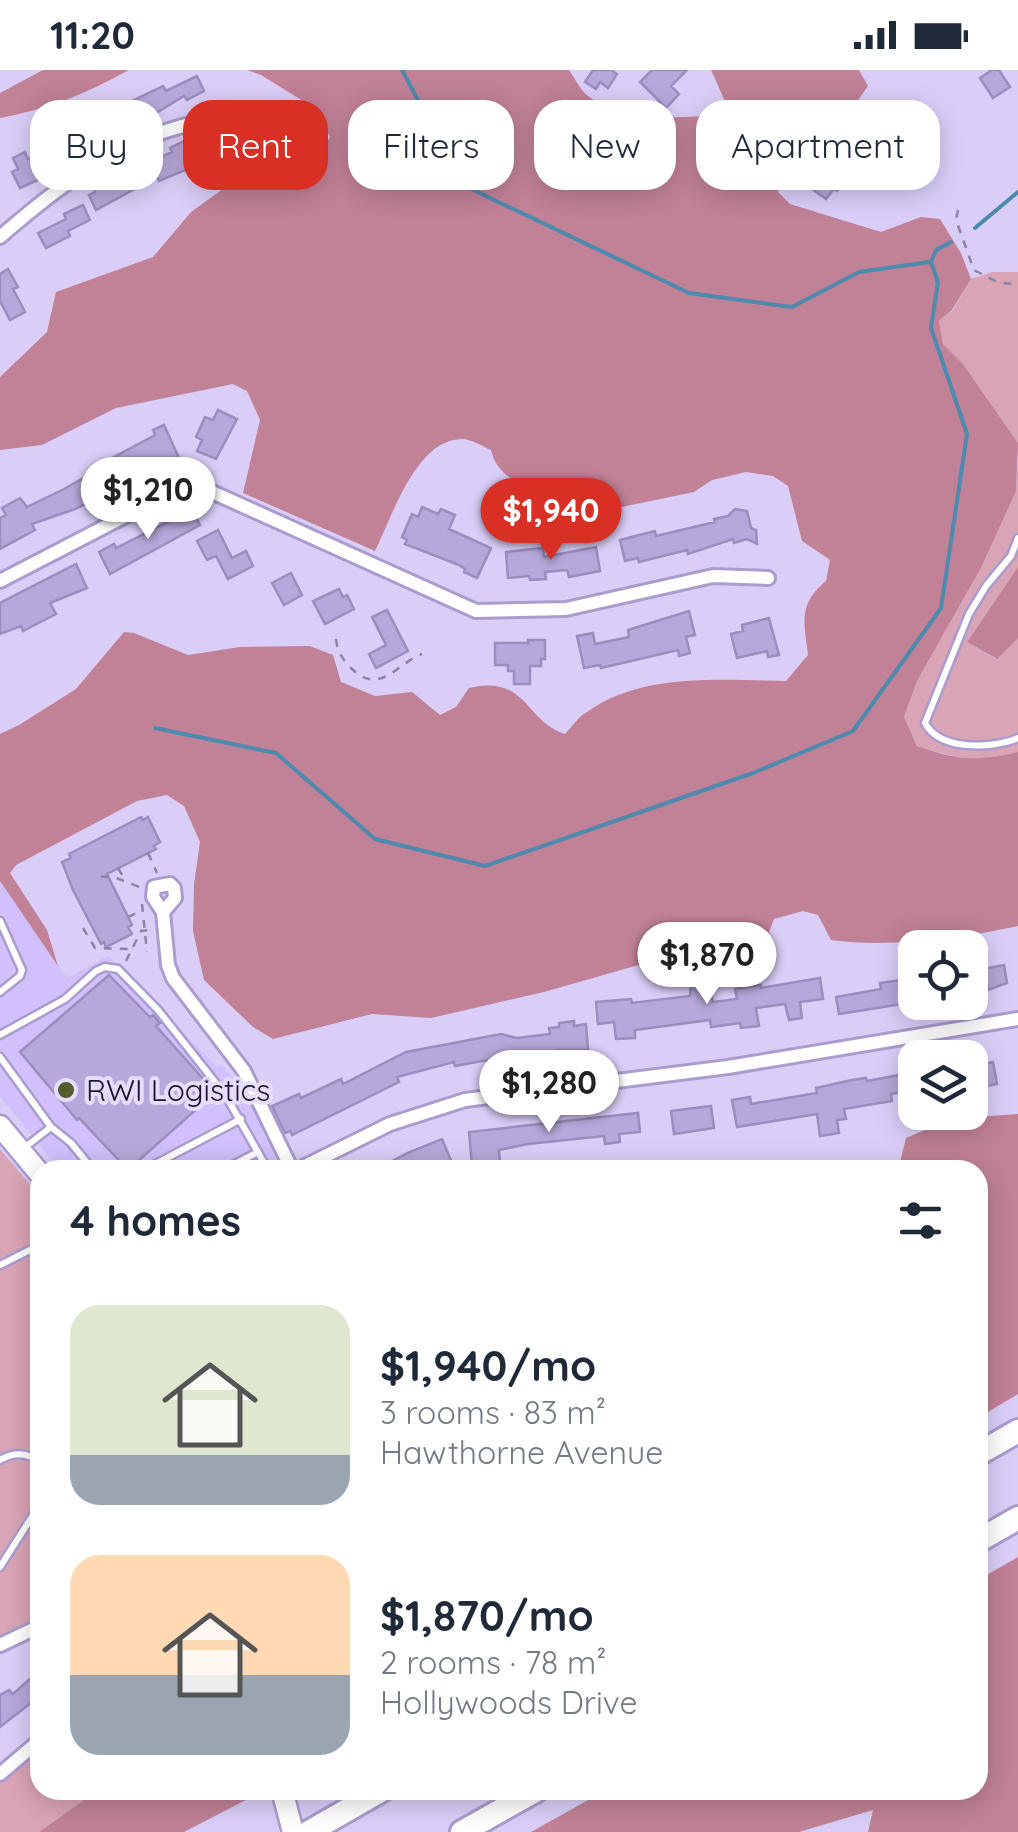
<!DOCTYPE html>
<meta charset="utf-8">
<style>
body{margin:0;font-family:Quicksand,sans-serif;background:#f2f2f3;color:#1f2937;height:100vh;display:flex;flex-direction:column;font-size:38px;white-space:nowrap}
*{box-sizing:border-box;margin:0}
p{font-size:32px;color:#747a83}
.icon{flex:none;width:55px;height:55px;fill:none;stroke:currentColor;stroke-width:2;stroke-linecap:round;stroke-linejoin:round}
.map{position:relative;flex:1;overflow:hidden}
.panel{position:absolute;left:30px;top:1090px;width:958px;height:640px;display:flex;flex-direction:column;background:#fff;border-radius:30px;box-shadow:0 5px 25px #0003}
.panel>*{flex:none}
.guide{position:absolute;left:30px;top:30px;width:960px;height:90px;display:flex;gap:20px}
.buttons{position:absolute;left:898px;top:860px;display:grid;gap:20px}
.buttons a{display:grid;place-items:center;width:90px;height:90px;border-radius:20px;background:#fff;box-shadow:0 5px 25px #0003;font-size:50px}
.price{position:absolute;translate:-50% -85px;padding:0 22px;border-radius:35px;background:#fff;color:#222;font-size:32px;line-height:65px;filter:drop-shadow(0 2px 5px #0008)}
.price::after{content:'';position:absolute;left:50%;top:60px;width:30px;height:22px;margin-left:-15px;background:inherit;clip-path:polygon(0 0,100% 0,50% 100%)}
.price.selected{background:#d93025;color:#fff}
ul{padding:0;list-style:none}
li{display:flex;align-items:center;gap:30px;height:250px;padding:0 40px}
li span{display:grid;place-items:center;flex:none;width:280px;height:200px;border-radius:30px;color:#555}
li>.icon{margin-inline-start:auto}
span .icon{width:120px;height:120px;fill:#fffc;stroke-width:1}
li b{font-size:42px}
h2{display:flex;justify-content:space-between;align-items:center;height:120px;padding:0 40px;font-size:42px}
.chip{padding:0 35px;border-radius:30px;background:#fff;box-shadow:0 5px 25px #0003;font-size:35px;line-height:90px}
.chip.selected{background:#d93025;color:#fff}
.status{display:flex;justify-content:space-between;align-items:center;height:70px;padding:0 50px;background:#fff;direction:ltr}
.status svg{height:28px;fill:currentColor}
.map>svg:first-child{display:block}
.built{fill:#d1c0fb}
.green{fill:#d9a4b5}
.forest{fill:#c18196}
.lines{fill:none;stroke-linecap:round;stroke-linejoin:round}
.stream{stroke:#4e89ae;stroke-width:4}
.building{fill:#b6a8da;stroke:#9b8dbe;stroke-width:2.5}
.lane-casing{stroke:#aa9cce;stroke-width:11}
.street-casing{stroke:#aa9cce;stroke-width:18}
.primary-casing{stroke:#aa9cce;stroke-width:25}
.highway-casing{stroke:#aa9cce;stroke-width:28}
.path{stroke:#8d84a4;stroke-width:2.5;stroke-dasharray:8 8;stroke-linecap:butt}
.lane{stroke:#fff;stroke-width:6}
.street{stroke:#fff;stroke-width:12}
.primary{stroke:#fff;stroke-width:20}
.highway{stroke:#fff;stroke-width:22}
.poi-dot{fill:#535c2b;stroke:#e6ddfd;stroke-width:4}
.labels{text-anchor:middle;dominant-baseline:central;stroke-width:8;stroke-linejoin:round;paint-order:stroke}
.poi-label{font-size:30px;fill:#1b1628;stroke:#e6ddfd;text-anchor:start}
</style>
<div class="status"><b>11:20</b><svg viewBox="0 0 49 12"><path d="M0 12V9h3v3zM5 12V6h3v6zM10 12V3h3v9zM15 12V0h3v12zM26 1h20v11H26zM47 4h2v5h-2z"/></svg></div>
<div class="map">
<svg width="1018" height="1762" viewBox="0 0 1018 1762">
<rect width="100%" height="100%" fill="#dacef8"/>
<path class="built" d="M0 811 67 908 108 886 217 997 221 994 245 1022 278 1095 268 1100H60L0 1027Z"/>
<path class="green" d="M992 202H1018V373L963 294 943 274 939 251 953 240 971 209Z
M1018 389V497L967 572 996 589 1018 568V682C976 693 958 689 917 676L904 647 917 611 982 496 1016 421Z
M0 1079 40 1126V1549L0 1569Z
M40 1676V1720H98L39 1762H0V1709Z"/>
<path class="forest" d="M43 0H129C88 23 46 40 0 48V23Z
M247 0H569C575 8 580 20 588 26 623 52 677 48 719 45L724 29 711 0H859L868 16 859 29 818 55 783 98 778 122 790 134 881 162 921 147 940 149 961 183 971 209 952 240 939 251 943 274 963 294 1018 373 1016 421 982 496 917 611 904 647 917 676C957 690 977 692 1018 682V856C962 868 888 878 831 870L818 845 803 841 774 849 767 867 757 875 656 890 544 922 431 948 372 944 273 969 253 957 204 910 193 861 194 814 200 772 184 736 167 725 137 731 16 795 10 803 47 860 58 896 0 811V664L19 655 76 619 124 562 134 563 188 585 240 577 310 576 333 585 341 612 375 626 412 622 440 645 456 637 469 618C527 604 525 652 565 664 572 657 578 647 587 642 642 602 722 610 786 611L808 585C804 552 798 534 826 511L830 490 802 471 788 416 773 406 746 402 712 410 694 422 612 439 565 416 544 424C520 415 497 406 491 380 482 376 471 369 462 369 416 369 392 447 375 481L243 423 260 350 247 321 233 314 116 338 42 375 0 380V307L47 262 56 222 153 187 191 142 230 114 266 103 313 97 330 67 316 39 261 5Z
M1018 497V568L997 589 967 572Z
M1018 1044V1324L978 1348V1100H898L906 1068 950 1049Z
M1018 1487V1762H868L873 1740 799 1762H531L606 1720H978V1510Z
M98 1720H263V1721L184 1762H39Z"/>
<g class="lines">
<path class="stream" d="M402 0 463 115 689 223 792 237 859 202 929 192
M975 158 1018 122
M155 658 276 683 375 769 485 796 753 703 853 661 941 538 967 364 931 258 938 212 931 192 936 180 951 172"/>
</g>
<path class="building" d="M593 0H611L617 4 608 18 600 12 596 19 585 12Z
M652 0H687L671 16 679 24 666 38 640 12Z
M992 0H999L1010 17 993 28 980 8Z
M197 6 204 21 187 30 184 26 145 50 127 58 125 55 86 74 80 77 82 80 35 104 38 110 20 118 12 102 18 99 13 88 25 82 28 89 62 72 60 67 117 38 163 16 166 21Z
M263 32 283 39 278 59 261 54Z
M184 71 191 87 220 72 229 88 217 94 214 88 159 111 157 107 96 140 89 125 95 122 94 119 172 82 170 78Z
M828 73 846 79 841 95 851 102 837 121 834 119 826 129 802 112 819 88 823 91Z
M83 135 90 150 68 161 70 166 46 178 38 163 66 149 64 144Z
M8 199 18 217 13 219 25 242 10 250 0 231V204Z
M218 340 237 349 216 389 197 381 202 370 196 367 205 347 213 350Z
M164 355 179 388 75 439 32 454 35 460 0 479V448L6 445 2 438 20 428 27 437 64 419 92 403 90 400 155 365 153 360Z
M422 437 438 444 441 439 455 445 449 459 491 478 477 508 464 502 465 499 459 495 405 474 407 470 402 467 412 444 418 447Z
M735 439 747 441 751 458 756 460 757 474 747 469 734 473 733 469 688 484 687 480 639 492 638 488 625 491 620 470 655 461 656 466 715 452 714 449 728 446Z
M192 440 200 455 110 504 99 482 114 474 116 478Z
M218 460 232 488 246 481 253 496 228 509 216 486 207 490 197 471Z
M596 477 600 501 569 507 567 500 545 502 546 509 530 510 529 506 508 508 506 482 543 478 544 487Z
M76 494 87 518 50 533 56 544 23 561 21 556 0 564V533Z
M291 503 302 525 284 535 272 513Z
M339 519 343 527 347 525 354 539 325 554 313 531Z
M387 540 408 581 376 598 369 584 386 575 372 547Z
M689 541 695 565 686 567 690 583 679 586 678 580 601 598 600 595 584 598 577 566 593 563 595 574 629 567 628 560Z
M769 548 779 585 768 587 767 581 737 588 731 564 743 561 742 555Z
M528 570H545V589H541V596H530V614H514V601H508V595H495V573H528Z
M141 747 143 750 148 747 160 772 154 776 156 779 107 804 132 855 128 857 132 864 106 877 104 872 101 874 73 820 62 792 71 788 69 784Z
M1004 895 1007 913 988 920V916L981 918 978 900Z
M109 905 150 947 153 945 160 953 156 956 205 1011 198 1018 208 1029 128 1100 79 1048 77 1050 20 982Z
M820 908 823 929 800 932 802 948 789 950 785 934 756 938 759 956 741 958 740 953 711 957 710 950 635 960V968L616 969 614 952 598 954 596 932 631 929 632 933 690 926 691 914 707 911 713 932 737 929 735 919 761 915V918Z
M914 908 915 932 839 944 836 927 881 919 880 913Z
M574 951V956L586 954 588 980H558L521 988V984L455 996 454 992 397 1007 399 1012 292 1065 290 1061 285 1063 272 1036 299 1024 301 1028 341 1009 343 1014 406 982 501 964 517 968 550 964 549 958 559 957V953Z
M993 992 997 1014 970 1019V997Z
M915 1002V1020L891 1024 892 1031 844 1039 846 1049 837 1050 839 1063 820 1066 817 1044 737 1057 732 1030 750 1027 751 1034 817 1023 816 1018 852 1010 866 1008 867 1011Z
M711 1036 714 1058 674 1064 671 1041Z
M638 1043 640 1062 619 1064 620 1072 605 1074 604 1066 528 1074 499 1080 500 1092 472 1095 469 1062Z
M442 1069 455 1100H374L410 1082Z
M40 1600V1626L0 1657V1625L9 1620 13 1624Z"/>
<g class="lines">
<defs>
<path id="lane" d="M1018 468 1011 486 986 516 969 544 925 653C940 681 992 679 1018 668
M0 851 22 900 20 906 0 922
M0 965 65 929 96 901 105 897 118 899 158 940 226 1026 268 1100
M0 987 51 1057 71 1073 93 1100
M24 1078 51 1057
M144 1100 241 1049
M223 1100 258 1082
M0 1195 40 1175
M0 1390C14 1382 28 1382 40 1393
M0 1497 40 1434"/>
<path id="street" d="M0 167C70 106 137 56 232 47
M0 511 187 414 212 422 476 541 566 539 713 506 768 508
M163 842 175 828 174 818 170 814 154 817 153 827 163 842 168 895 173 908 244 1001 292 1100
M297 1100 390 1054 465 1030 728 997 1018 949
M0 1575 40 1556
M0 1704 40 1670"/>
<path id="primary" d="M0 1056 40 1104
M282 1720 293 1762"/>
<path id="highway" d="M978 1384 1018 1361
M978 1471 1018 1448
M309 1762 382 1720
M462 1762 537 1720"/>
</defs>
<use href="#lane" class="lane-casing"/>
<use href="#street" class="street-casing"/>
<use href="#primary" class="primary-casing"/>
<use href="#highway" class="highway-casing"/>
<path class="path" d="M958 140 956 150 974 200 997 212 1018 215
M336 569C337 581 343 590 351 598 380 627 397 593 422 584
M148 783 157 803
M118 798 125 810
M101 807 111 806 142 818
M142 834 147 882
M128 847 139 842
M83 858 95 878 131 879
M126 891 141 861 150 860"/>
<use href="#lane" class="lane"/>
<use href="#street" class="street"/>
<use href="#primary" class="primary"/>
<use href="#highway" class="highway"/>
</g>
<circle class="poi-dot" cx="66" cy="1020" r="10"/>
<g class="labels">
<g class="poi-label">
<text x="86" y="1020">RWI Logistics</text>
</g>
</g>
</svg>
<div class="buttons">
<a><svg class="icon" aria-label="locate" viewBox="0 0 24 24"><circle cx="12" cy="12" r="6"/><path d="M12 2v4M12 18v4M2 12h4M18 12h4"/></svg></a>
<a><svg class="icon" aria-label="layers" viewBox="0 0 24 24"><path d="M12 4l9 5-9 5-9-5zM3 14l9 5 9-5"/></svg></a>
</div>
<b class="price" style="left:148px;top:472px">$1,210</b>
<b class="price selected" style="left:551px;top:493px">$1,940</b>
<b class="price" style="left:707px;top:937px">$1,870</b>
<b class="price" style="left:549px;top:1065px">$1,280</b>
<div class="guide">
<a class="chip">Buy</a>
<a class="chip selected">Rent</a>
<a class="chip">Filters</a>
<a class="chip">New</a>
<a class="chip">Apartment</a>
</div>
<section class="panel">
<h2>4 homes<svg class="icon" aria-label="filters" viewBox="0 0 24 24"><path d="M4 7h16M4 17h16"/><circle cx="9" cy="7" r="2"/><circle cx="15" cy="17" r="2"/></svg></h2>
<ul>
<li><span style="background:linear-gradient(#dfe7d0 75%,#9aa5b1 0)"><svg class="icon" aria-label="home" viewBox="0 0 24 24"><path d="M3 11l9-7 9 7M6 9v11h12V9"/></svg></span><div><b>$1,940/mo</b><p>3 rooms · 83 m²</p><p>Hawthorne Avenue</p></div></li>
<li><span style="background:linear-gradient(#ffd9b3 60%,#9aa5b1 0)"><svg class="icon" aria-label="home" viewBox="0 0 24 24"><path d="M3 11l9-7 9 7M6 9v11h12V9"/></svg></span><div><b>$1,870/mo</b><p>2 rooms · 78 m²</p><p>Hollywoods Drive</p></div></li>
</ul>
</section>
</div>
